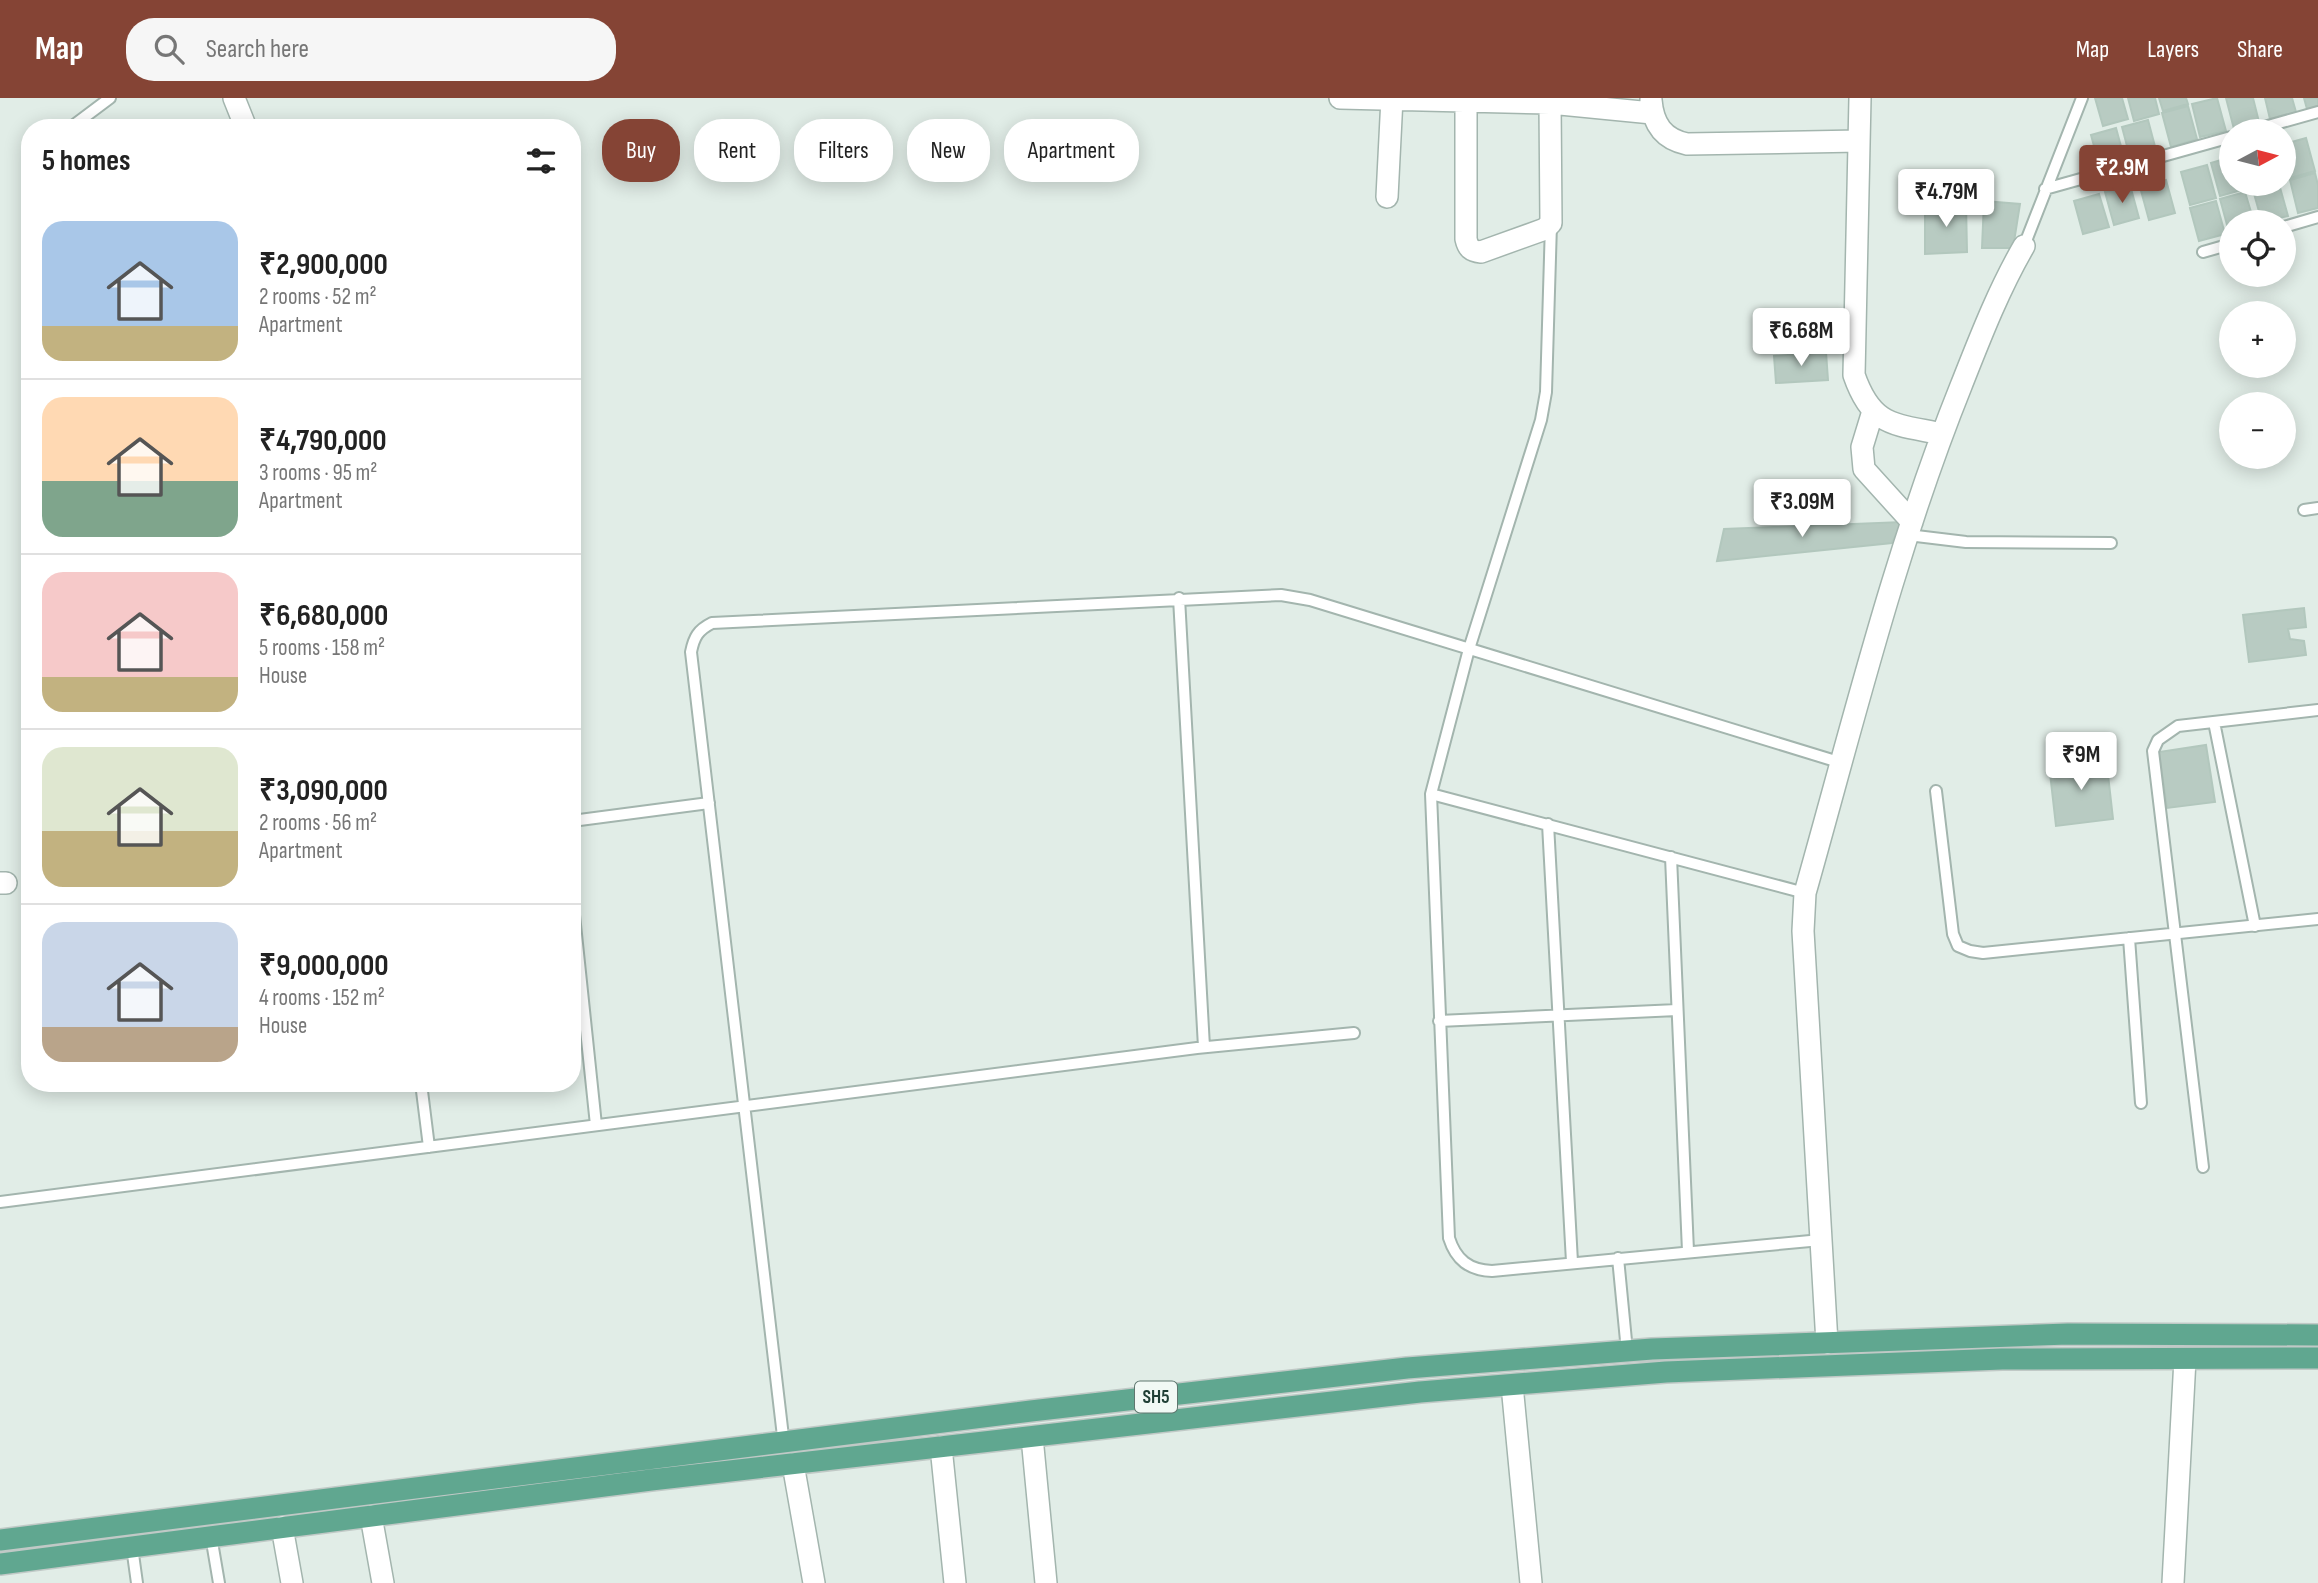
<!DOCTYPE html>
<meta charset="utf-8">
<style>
body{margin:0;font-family:"Sofia Sans Condensed",sans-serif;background:#f6f6f6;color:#222;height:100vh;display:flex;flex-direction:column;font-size:26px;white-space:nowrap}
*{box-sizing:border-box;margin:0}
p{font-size:23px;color:#767676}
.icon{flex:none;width:38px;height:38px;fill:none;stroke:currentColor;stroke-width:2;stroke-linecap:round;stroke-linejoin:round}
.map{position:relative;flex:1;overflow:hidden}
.side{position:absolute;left:21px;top:21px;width:560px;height:973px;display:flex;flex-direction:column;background:#fff;border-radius:28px;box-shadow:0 4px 18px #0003}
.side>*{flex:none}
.guide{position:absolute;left:602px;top:21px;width:665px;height:63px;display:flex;gap:14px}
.needle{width:46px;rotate:83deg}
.fabs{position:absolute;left:2219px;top:21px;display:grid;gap:14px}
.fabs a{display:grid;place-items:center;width:77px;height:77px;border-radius:50%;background:#fff;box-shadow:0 4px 18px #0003;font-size:35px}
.price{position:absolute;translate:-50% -60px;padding:0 16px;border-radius:7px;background:#fff;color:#222;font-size:23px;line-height:46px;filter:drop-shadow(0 2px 4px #0008)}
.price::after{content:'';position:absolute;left:50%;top:42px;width:21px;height:16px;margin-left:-10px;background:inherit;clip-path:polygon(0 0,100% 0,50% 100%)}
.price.current{background:#854435;color:#fff}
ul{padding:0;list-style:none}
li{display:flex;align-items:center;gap:21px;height:175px;padding:0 21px}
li+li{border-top:2px solid #e0e0e0}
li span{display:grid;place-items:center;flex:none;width:196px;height:140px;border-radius:21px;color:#555}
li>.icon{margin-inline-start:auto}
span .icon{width:84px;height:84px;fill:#fffc;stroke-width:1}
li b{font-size:30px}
h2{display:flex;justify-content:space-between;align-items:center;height:84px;padding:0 21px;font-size:30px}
.chip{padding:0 24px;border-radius:28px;background:#fff;box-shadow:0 4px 18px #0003;font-size:24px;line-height:63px}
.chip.current{background:#854435;color:#fff}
header{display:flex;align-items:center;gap:42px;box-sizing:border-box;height:98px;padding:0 35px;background:#854435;color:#fff}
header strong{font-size:33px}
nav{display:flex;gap:38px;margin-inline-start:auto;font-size:24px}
.search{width:490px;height:63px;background:#f6f6f6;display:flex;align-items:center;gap:18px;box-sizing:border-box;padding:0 24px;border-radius:28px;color:#767676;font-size:26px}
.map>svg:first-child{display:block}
.building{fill:#b8cbc2;stroke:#b2c7bd;stroke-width:2}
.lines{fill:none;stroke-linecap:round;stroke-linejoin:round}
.lane-casing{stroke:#a3b5ae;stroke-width:14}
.street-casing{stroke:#a3b5ae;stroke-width:24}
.primary-casing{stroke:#c0c9c6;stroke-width:24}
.lane{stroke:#fff;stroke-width:10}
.street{stroke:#fff;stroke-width:21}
.primary{stroke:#60a790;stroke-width:21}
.labels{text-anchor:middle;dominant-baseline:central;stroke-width:5;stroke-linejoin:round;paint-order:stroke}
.shield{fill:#f1f9f5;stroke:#5e776f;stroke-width:2}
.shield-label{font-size:19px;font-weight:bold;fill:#1f3f35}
</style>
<header>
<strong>Map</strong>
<div class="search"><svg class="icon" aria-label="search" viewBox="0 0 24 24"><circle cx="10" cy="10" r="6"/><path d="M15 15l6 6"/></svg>Search here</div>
<nav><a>Map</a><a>Layers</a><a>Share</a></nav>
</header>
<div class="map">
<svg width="2318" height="1485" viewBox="0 0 2318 1485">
<rect width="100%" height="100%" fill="#e1ede7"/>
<path class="building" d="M2095 0H2122L2128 21 2103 28Z
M2128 0H2155L2159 16 2134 23Z
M2159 0H2186L2188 6 2163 13Z
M2217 0 2226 33 2200 39 2192 6Z
M2226 0H2253L2259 24 2234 31Z
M2265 0H2292L2296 14 2270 21Z
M2304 0H2318V8L2307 11Z
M2188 8 2197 41 2171 49 2162 15Z
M2148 22 2157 56 2131 63 2122 29Z
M2116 30 2125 63 2100 70 2091 37Z
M2306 40 2315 73 2290 80 2284 59V46Z
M2231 59V86H2244L2245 91 2220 98 2211 65Z
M2207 67 2216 100 2190 107 2181 74Z
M2315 75 2318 87V110L2298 115 2290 82Z
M2166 82 2175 115 2149 122 2140 89Z
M2279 86 2288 118 2262 124 2253 92Z
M2130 87 2139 120 2114 127 2105 94Z
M2245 94 2254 124H2231V133L2229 134 2220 101Z
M2099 96 2109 129 2083 136 2074 103Z
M1984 103 2020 106 2013 150H1982Z
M2216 103 2225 136 2199 143 2190 110Z
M1966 105 1967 154 1925 156V109Z
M1826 254 1828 282 1776 285 1774 258Z
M1902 424 1892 445 1717 463 1724 431Z
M2304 510 2306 529 2288 531 2290 541 2304 543 2306 557 2249 564 2243 517Z
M2206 647 2215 704 2167 710 2159 654Z
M2106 659 2113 721 2056 728 2049 666Z"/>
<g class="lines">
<defs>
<path id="lane" d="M70 30 110 0
M2250 33 2318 14
M2045 91 2231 39
M1551 126 1546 294 1541 322 1469 551 1431 696 1449 1140C1456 1162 1469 1172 1492 1173L1821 1142
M2284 129 2318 119
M2024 148 2082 0
M2203 154 2231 146
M2304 412 2318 410
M1908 437 1966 444 2111 445
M1179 500 1204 949
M2214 624 2255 828
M1936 693 1953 836 1958 848 1970 853 1983 855 2318 821
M1431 696 1805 795
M572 723 709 705
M1548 726 1572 1164
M1671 759 1688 1153
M572 798 596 1027
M2129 840 2141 1005
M1439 923 1677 912
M421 985 429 1049
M2203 1069 2153 653 2158 642 2178 628 2318 612
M0 1104 1197 950 1354 935
M1618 1160 1627 1253
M784 1347 691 554C694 539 698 532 712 525L1281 497 1310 502 1842 665
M211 1438 219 1485
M132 1449 137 1485"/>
<path id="street" d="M234 0 246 30
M1340 0 1550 5 1652 15
M1466 0V141C1468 150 1471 153 1481 154L1545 131 1551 125 1550 5
M1860 0 1854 277C1872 329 1894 326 1942 336
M1651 2C1653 26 1663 41 1687 46L1859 43
M1387 99 1392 0
M1873 313 1862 349 1864 371 1912 424
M0 785H6
M1827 1245 1803 833 1805 795C1853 625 1895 452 1961 288 1980 240 1998 193 2024 148
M1512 1287 1531 1485
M1032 1339 1046 1485
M941 1349 955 1485
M793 1366 814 1485
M371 1418 383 1485
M282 1429 292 1485
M2173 1485 2185 1261"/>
<path id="primary" d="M0 1442 1031 1313 1407 1270 1652 1251 2068 1236 2318 1237
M0 1466 651 1382 1420 1294 1666 1274 2002 1261 2318 1260"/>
</defs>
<use href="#lane" class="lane-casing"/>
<use href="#street" class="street-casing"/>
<use href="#primary" class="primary-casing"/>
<use href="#lane" class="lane"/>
<use href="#street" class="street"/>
<use href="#primary" class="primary"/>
</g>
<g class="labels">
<rect class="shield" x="1135" y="1283.5" width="42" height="31" rx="5"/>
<g class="shield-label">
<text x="1156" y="1299">SH5</text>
</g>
</g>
</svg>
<div class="fabs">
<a><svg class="needle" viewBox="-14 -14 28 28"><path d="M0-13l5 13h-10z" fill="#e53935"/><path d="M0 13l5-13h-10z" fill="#767676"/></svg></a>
<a><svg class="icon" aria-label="locate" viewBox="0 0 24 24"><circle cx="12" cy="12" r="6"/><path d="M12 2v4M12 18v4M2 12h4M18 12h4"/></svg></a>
<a>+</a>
<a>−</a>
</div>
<b class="price current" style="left:2122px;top:107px">₹2.9M</b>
<b class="price" style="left:1946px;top:131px">₹4.79M</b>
<b class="price" style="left:1801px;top:270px">₹6.68M</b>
<b class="price" style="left:1802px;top:441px">₹3.09M</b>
<b class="price" style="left:2081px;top:694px">₹9M</b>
<div class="guide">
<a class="chip current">Buy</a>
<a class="chip">Rent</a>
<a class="chip">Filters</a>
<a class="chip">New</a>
<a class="chip">Apartment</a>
</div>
<section class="side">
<h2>5 homes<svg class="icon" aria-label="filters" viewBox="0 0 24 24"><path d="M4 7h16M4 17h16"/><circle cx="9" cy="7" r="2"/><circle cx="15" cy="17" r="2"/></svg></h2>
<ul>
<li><span style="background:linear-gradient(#a9c7e8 75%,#c2b280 0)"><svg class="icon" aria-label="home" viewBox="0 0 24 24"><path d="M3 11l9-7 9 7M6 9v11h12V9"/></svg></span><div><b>₹2,900,000</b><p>2 rooms · 52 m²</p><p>Apartment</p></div></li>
<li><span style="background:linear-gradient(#ffd9b3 60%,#7fa58c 0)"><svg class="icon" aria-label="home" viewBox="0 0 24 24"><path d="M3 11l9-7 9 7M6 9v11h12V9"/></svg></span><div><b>₹4,790,000</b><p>3 rooms · 95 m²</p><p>Apartment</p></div></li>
<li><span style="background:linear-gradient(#f6c9c9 75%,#c2b280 0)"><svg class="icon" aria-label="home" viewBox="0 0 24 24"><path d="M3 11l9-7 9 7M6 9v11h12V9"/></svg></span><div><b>₹6,680,000</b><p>5 rooms · 158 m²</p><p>House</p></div></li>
<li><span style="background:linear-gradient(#dfe7d0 60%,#c2b280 0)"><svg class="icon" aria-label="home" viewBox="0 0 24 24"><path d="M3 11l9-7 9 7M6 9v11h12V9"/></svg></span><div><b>₹3,090,000</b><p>2 rooms · 56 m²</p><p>Apartment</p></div></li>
<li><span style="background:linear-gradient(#c9d6e8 75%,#b9a48a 0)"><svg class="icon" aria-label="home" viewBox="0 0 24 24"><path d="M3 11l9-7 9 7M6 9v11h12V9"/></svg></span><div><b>₹9,000,000</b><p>4 rooms · 152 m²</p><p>House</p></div></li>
</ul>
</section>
</div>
